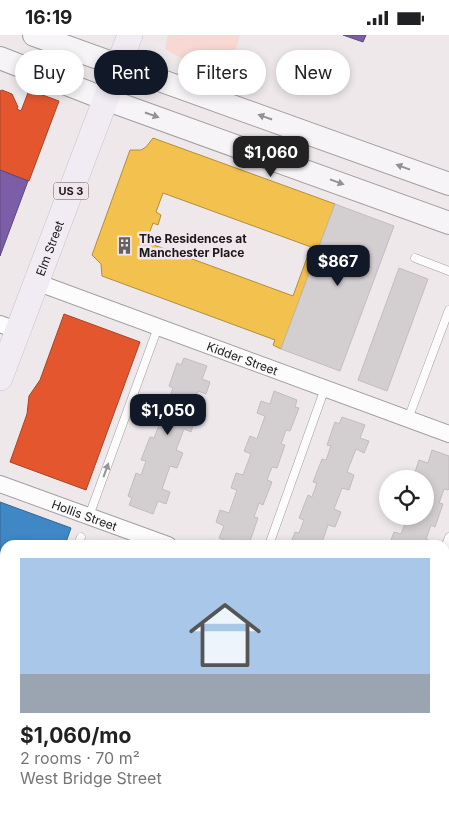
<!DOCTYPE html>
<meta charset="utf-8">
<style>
body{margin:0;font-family:Inter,sans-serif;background:#f2f2f2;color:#202124;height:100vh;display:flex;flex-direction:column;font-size:19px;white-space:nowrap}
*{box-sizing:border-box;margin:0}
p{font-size:16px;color:#757577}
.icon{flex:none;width:28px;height:28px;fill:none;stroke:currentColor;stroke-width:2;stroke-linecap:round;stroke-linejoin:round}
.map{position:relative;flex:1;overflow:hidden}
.drawer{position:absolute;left:0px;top:505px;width:450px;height:276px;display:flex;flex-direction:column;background:#fff;border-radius:15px 15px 0 0;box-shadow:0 2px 8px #0003}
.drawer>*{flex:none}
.hud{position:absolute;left:15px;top:15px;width:420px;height:45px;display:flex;gap:10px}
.controls{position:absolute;left:379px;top:435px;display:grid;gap:10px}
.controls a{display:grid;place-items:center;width:55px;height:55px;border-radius:50%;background:#fff;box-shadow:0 2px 8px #0003;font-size:25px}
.price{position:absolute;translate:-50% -42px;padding:0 11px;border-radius:10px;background:#111827;color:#fff;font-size:16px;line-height:32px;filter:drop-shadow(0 1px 2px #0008)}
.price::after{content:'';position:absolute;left:50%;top:30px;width:15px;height:11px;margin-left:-8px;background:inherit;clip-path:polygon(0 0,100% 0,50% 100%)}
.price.selected{background:#222;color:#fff}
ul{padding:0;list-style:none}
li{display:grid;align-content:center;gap:10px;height:265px;padding:0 20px}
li+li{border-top:1px solid #e0e0e0}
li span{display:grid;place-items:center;height:155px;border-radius:0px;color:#555}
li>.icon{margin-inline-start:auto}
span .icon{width:90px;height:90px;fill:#fffc;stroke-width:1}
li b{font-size:21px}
.tag{padding:0 18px;border-radius:22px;background:#fff;box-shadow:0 2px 8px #0003;font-size:18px;line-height:45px}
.tag.selected{background:#111827;color:#fff}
.status{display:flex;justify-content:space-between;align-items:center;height:35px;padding:0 25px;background:#fff;direction:ltr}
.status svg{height:14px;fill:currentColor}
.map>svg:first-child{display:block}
.green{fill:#f7d8d3}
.homes{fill:#f2c14e;stroke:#b28e3e;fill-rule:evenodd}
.shops{fill:#e4572e;stroke:#a84428}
.offices{fill:#7b5ea7;stroke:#5e497d}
.schools{fill:#3f88c5;stroke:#346692}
.building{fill:#d3ced0;stroke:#c2bdbf}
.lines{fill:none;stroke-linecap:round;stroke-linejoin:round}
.service-casing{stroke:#a29ea0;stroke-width:9}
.minor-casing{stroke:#a29ea0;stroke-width:18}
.secondary-casing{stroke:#a29ea0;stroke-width:24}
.primary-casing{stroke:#c7c4c6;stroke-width:26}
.service{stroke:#fcfcfc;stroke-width:8}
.minor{stroke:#fcfcfc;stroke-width:16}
.secondary{stroke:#f6f4f7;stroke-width:22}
.primary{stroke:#f1ebf3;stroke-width:25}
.oneway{fill:#939194}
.oneway2{fill:#979596}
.labels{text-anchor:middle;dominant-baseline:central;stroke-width:5;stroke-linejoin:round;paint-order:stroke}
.shield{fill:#f0e6ec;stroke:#5b5659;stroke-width:1}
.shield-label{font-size:11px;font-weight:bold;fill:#1b181a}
.poi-label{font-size:12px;font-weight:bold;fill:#1b181a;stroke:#f0e6ec;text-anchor:start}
.street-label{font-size:12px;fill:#1b181a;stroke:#f0e6ec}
</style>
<div class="status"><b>16:19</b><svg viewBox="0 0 49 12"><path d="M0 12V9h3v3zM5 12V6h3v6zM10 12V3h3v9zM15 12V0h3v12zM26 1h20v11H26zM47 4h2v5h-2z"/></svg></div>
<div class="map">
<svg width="449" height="781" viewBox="0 0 449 781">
<rect width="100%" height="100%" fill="#eee8eb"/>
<path class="green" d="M168 0H237L240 1 227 39 179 22 165 14Z"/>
<path class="homes" d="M153 103 335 169 281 314 273 310 275 305 102 241 101 229 92 220 130 115H141L146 112ZM163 158 311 212 293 261 146 207 153 188 158 190 161 180 156 177Z"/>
<path class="shops" d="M2 55 12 59 18 72 17 74 21 76 29 55 59 66 29 146 0 135V56Z
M64 279 140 307 86 455 10 427 27 379 29 361 40 345Z
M445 629 449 630V748L445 759Z
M326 776H438L437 781H324Z"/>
<path class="offices" d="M343 0H366L363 7Z
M0 135 28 146 0 221Z"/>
<path class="schools" d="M0 467 71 493 65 510H5V563L2 572 0 571Z
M77 776H165L163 781H75Z"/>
<path class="building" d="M335 169 394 191 340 336 281 314Z
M399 233 428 244 387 356 358 345Z
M184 323 207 331 202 344 210 347 206 359 198 356 189 379 196 381 191 397 184 394 176 415 183 418 177 433 170 431 162 454 170 457 166 469 158 466 153 479 129 470 132 463 128 461 136 438 141 440 146 426 141 425 150 402 154 403 159 390 155 388 163 365 168 367 173 353 169 351 177 328 181 330Z
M274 356 297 365 295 372 299 373 290 396 286 395 281 409 285 410 277 433 272 432 267 445 272 447 263 470 259 468 254 482 258 483 250 506 245 505 243 510H237L219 503 224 491 216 487 220 475 229 478 237 455 231 453 236 438 243 440 251 419 244 416 250 401 257 404 265 381 257 378 261 366 270 369Z
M342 382 365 390 360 403 369 406 364 418 356 414 347 437 354 440 349 455 342 453 334 474 341 477 335 492 328 490 321 510H290L295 497 299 498 304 485 299 483 308 460 312 462 317 448 313 447 322 424 326 425 331 411 327 410 335 387 339 389Z
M432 415 449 421V454L448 455 444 454 439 468 443 469 435 492 431 490 426 504 430 506 428 510H389L394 497 401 499 408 481H425V444H422L423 440 415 437 419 425 428 428Z"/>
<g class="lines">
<defs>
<path id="service" d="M415 223 449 236
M408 384 449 275
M89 481 158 292
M78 510 81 502
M269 510 325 353
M445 513 449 502
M0 709 5 696"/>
<g id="minor">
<path id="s1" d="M36 247 449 399"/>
<path d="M0 289 18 296"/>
<path id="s2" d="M0 449 168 510"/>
<path d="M445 610 449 611"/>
<path d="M0 678 5 680"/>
</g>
<path id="secondary" d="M34 0 449 149
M0 23 105 64 449 188"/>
<g id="primary">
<path id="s3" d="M0 343 130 0"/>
</g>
</defs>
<use href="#service" class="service-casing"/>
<use href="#minor" class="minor-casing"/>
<use href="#secondary" class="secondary-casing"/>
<use href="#primary" class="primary-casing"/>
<use href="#service" class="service"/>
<use href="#minor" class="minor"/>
<use href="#secondary" class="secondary"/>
<use href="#primary" class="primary"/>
</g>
<defs><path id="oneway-solid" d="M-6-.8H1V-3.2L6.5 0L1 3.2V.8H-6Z" transform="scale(1.25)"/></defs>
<g class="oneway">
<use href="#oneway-solid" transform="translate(152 80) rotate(19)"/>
<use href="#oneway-solid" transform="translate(265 82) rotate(-161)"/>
<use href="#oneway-solid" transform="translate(403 132) rotate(-160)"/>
<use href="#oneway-solid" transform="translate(337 147) rotate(20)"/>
</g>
<use class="oneway2" href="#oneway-solid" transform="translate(106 435) rotate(-70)"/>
<defs>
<symbol id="building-bare" viewBox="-9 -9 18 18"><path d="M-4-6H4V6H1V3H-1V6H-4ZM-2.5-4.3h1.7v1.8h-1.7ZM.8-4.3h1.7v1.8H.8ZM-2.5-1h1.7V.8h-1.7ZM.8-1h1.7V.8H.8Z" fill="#656163" stroke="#f0e6ec" stroke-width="2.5" paint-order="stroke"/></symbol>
</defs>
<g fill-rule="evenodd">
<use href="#building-bare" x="112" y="198" width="25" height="25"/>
</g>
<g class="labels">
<rect class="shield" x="53.5" y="147.5" width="35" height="17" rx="4"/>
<g class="shield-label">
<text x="71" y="156">US 3</text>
</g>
<g class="poi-label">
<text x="139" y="203">The Residences at<tspan x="139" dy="14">Manchester Place</tspan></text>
</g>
<g class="street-label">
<text stroke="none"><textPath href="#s3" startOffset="139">Elm Street</textPath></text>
<text stroke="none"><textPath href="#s1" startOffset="220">Kidder Street</textPath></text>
<text stroke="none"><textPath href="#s2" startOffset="90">Hollis Street</textPath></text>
</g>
</g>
</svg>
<div class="controls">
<a><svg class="icon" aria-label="locate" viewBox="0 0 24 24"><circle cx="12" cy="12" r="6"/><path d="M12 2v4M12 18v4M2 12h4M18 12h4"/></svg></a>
</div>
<b class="price selected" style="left:271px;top:143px">$1,060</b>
<b class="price" style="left:338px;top:252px">$867</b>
<b class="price" style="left:168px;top:401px">$1,050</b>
<div class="hud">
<a class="tag">Buy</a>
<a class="tag selected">Rent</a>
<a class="tag">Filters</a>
<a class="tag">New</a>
</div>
<section class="drawer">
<ul>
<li><span style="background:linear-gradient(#a9c7e8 75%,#9aa5b1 0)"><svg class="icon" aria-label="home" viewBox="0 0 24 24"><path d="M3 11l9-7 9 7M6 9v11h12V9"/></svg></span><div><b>$1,060/mo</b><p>2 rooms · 70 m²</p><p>West Bridge Street</p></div></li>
</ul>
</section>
</div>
